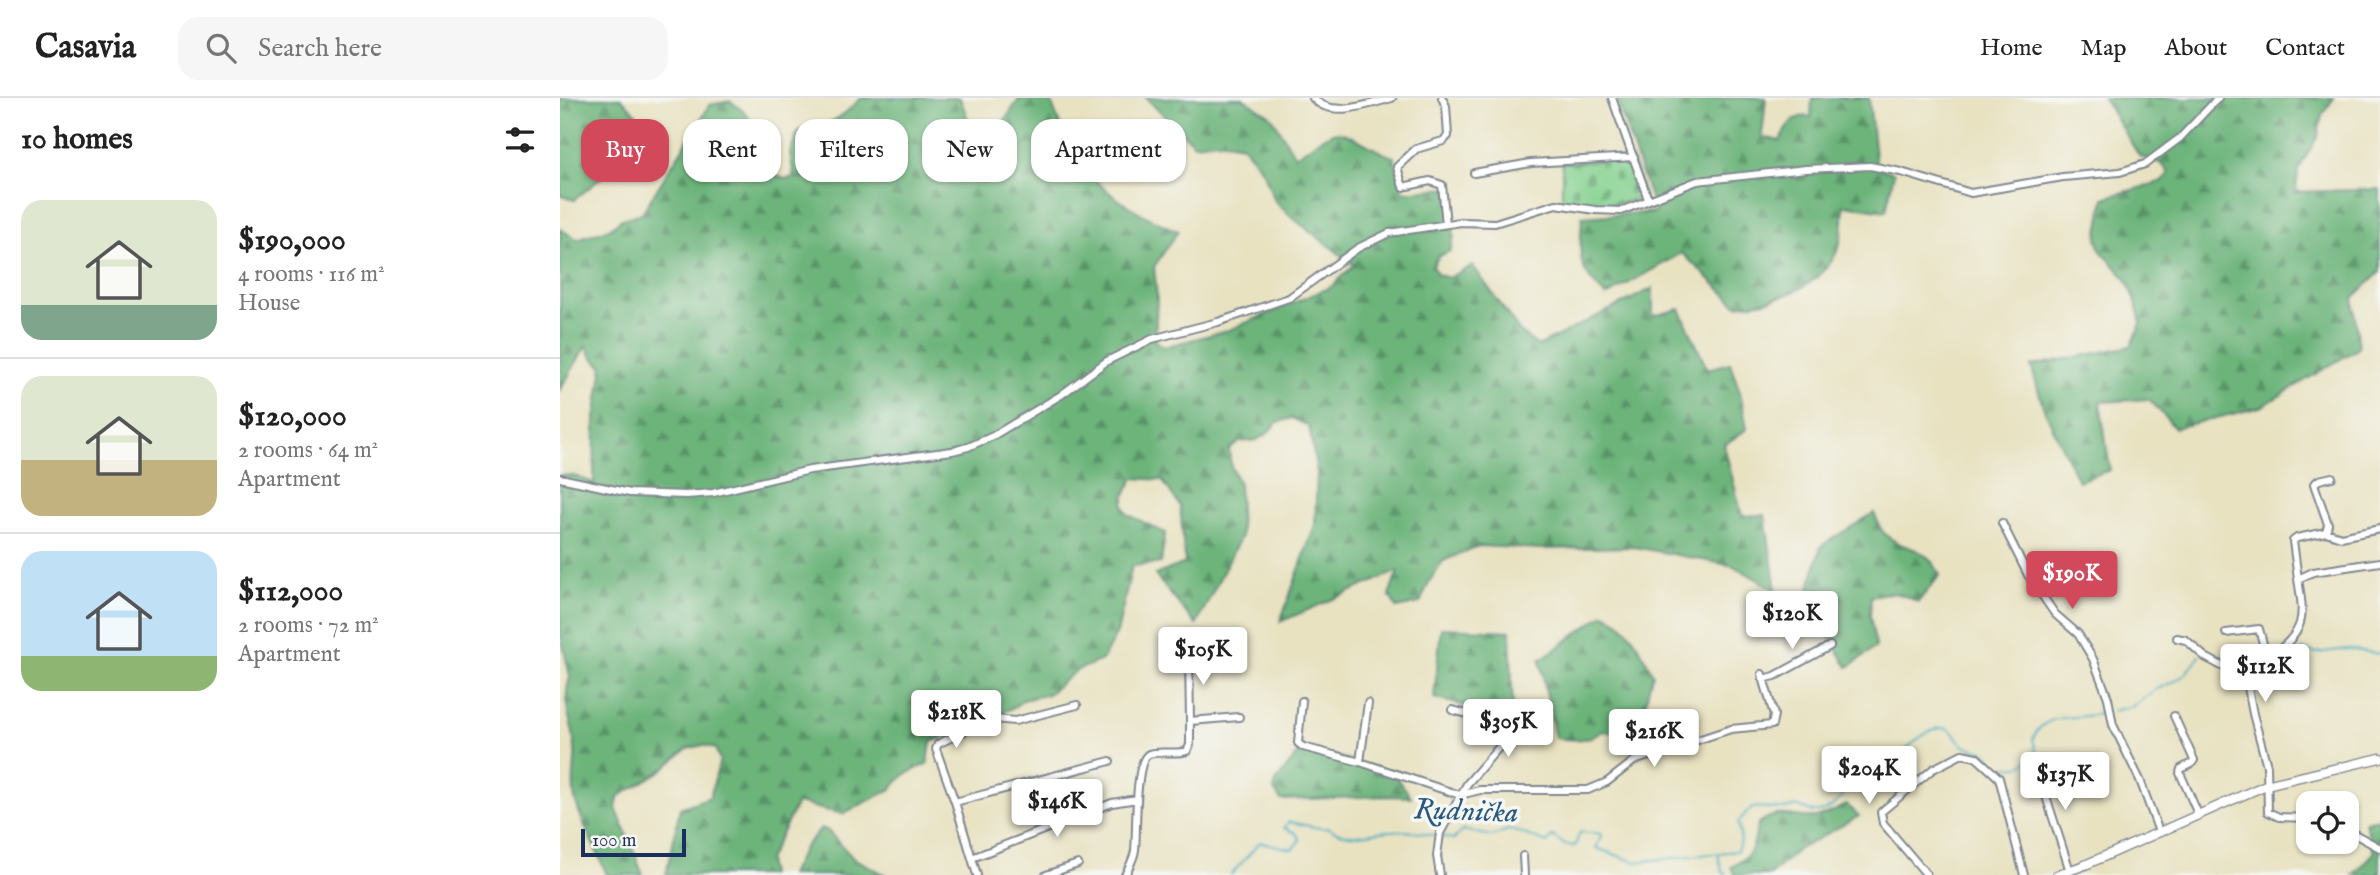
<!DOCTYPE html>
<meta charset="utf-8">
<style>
body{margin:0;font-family:"IM FELL English",serif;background:#f6f6f6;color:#222;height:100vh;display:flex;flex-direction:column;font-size:26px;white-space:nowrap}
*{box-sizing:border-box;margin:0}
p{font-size:23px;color:#767676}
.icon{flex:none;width:38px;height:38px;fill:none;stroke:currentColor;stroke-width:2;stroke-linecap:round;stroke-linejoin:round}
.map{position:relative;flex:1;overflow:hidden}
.panel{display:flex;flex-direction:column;background:#fff;width:560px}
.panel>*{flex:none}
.banner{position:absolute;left:21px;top:21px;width:665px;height:63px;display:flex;gap:14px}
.fabs{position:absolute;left:1736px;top:693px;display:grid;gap:14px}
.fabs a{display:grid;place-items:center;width:63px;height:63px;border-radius:14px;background:#fff;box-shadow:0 2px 5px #0004;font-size:35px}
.scale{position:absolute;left:21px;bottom:18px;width:105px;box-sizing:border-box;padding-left:7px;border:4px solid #1b2f5e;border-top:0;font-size:19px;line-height:24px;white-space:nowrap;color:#1b2f5e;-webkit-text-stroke:5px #f6f6f2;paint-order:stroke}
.price{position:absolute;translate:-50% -60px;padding:0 16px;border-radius:7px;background:#fff;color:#222;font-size:23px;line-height:46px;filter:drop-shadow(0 2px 4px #0008)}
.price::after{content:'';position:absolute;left:50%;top:42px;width:21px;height:16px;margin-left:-10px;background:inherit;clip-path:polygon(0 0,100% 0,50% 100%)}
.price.active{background:#d1495b;color:#fff}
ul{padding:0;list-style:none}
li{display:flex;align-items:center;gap:21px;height:175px;padding:0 21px}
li+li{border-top:2px solid #e0e0e0}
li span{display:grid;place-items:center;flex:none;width:196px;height:140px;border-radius:21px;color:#555}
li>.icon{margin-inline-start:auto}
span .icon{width:84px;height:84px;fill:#fffc;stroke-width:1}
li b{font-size:30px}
h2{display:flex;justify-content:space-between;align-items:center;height:84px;padding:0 21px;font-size:30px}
.tag{padding:0 24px;border-radius:21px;background:#fff;box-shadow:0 2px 5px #0004;font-size:24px;line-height:63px}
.tag.active{background:#d1495b;color:#fff}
header{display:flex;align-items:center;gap:42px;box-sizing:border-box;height:98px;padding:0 35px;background:#fff;border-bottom:2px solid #e0e0e0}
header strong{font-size:33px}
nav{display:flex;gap:38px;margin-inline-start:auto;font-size:24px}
.search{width:490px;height:63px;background:#f6f6f6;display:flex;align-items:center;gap:18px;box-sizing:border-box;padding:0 24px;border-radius:21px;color:#767676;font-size:26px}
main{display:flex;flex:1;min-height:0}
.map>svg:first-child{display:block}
.forest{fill:url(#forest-firs);stroke:#44726c;stroke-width:2}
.cemetery{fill:url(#cemetery-stones);stroke:#508077;stroke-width:2}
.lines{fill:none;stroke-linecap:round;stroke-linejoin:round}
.stream{stroke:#41aac1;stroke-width:2}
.minor-casing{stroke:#828890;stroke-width:10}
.tertiary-casing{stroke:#828890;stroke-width:11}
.minor{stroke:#fff;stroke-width:6}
.tertiary{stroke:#fff;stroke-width:8}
.labels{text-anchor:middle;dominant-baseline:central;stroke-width:7;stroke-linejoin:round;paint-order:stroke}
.water-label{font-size:30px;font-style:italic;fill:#285a81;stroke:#f6f6f2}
</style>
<header>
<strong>Casavia</strong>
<div class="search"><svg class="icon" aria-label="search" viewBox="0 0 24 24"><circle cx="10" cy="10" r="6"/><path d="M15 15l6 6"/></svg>Search here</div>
<nav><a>Home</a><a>Map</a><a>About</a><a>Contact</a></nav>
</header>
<main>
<section class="panel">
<h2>10 homes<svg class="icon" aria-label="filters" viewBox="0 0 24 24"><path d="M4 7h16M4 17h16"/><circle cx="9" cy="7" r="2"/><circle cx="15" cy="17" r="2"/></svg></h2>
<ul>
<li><span style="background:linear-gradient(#dfe7d0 75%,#7fa58c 0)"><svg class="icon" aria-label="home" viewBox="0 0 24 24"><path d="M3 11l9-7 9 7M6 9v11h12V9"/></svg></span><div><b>$190,000</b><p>4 rooms · 116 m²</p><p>House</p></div></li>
<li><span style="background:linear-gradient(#dfe7d0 60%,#c2b280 0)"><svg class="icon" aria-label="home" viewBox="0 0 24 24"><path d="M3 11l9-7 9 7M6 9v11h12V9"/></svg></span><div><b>$120,000</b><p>2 rooms · 64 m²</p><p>Apartment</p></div></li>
<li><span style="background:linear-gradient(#bfe0f5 75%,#8fb573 0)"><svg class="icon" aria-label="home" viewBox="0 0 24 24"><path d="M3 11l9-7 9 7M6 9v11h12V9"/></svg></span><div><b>$112,000</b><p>2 rooms · 72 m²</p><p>Apartment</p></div></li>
</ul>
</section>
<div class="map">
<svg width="1820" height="777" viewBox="0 0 1820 777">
<defs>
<pattern id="forest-firs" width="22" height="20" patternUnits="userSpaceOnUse" patternTransform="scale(1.75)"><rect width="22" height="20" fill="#6cb47a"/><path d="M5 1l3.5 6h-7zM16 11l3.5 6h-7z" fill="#589367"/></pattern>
<pattern id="cemetery-stones" width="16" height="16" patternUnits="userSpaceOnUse" patternTransform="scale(1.75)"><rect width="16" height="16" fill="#86d290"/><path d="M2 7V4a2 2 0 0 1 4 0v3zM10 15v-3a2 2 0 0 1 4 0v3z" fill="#6dab79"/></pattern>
</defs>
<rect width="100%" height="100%" fill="#f6f6f2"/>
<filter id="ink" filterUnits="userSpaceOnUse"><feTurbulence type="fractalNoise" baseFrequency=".0143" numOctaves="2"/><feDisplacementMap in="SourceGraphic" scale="14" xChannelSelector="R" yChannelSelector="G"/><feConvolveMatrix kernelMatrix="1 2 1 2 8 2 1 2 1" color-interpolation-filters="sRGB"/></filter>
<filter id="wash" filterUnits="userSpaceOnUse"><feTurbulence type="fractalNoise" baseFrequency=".00686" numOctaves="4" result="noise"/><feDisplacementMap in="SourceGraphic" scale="28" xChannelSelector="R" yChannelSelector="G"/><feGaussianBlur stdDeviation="1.57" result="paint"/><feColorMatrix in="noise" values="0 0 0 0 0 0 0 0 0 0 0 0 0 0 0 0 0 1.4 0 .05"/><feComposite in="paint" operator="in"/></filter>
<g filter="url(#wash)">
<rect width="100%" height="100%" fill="#e8e2c1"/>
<path class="forest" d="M0 0H61L77 17 82 46 14 102 0 97Z
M301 0H400C406 15 417 56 439 43L443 25 460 0H490C514 74 548 104 618 133L594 169 597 199 595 243 604 249 669 232 771 189 794 167 729 117 715 103 703 74 683 47 658 43 634 46 586 0H683L712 19 735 58C747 51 761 39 773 35 787 30 815 55 834 59L843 94 888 90 894 138 890 153 879 158 873 168 877 176 888 180 913 168 960 234 978 248 1093 190V218L1120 211 1147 271 1170 265 1180 294 1187 331 1164 347 1182 418 1205 417 1216 492 1174 468 1075 449 982 451 918 448 883 463 869 484 860 505 837 510 829 497 838 473 720 524 755 427 757 375 749 328 732 320 716 325 706 337 696 342 680 344 669 351 671 368 679 386 681 438 636 527 595 477 625 465 620 408 602 382 574 380 566 394 563 406 567 416 605 435 601 465 572 468 557 535 542 562 517 572 488 596 463 602 453 610 371 644 368 665 344 677 330 692 282 716 237 705 208 762 210 777H106L120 710 150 699 160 662 155 650 143 647 127 651 101 673 58 699 56 710 83 777H47C37 752 22 727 15 701 11 684 16 668 15 652 14 621 0 613 10 579L0 534V377L14 378 34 385 35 320 43 269 32 259 26 248 0 292V131L17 141 51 130 60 122 82 115 150 7 170 3C201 23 199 42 208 75L226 81 234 79 230 55 238 33C268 27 280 23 301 0Z
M1056 0H1206L1202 39 1220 43C1227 28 1232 16 1251 19L1252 0H1309L1316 69 1334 75 1326 113 1284 107C1283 121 1283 139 1278 151 1261 190 1216 204 1177 207L1122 155 1046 198C1015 168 1020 161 1022 119L1095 114Z
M1543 0H1774L1762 17 1758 38 1738 72 1736 94 1820 91V174L1793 200 1799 250 1701 309 1615 330 1589 301 1540 304 1550 372 1518 383 1484 311 1471 268 1571 248 1581 226 1575 200 1565 179 1541 153 1537 141 1544 100 1603 83 1609 76C1603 63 1593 62 1580 59Z
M1314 415C1317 422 1319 430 1324 435 1345 456 1364 443 1380 477L1358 504C1341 495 1329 492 1311 499L1310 518 1316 549 1288 569 1253 513 1249 491 1261 448Z
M1044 516C1071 527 1080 551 1093 576 1089 586 1088 594 1086 605 1085 616 1079 621 1079 633L1062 636 1043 633C1028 644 1013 642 995 640L980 562Z
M881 530 950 533 953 612 942 618 874 600Z
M743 649 832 674 851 699 827 698 721 702 714 692 716 684Z
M1287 707 1299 718 1236 753 1210 777H1175L1171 769C1196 754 1192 752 1198 726 1219 709 1233 721 1256 719 1266 718 1278 710 1287 707Z
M1820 721V777H1793L1814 755 1805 724Z
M261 730 267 732 293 760 326 777H230L244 750Z"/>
<path class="cemetery" d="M1072 61 1084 98C1057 110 1031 107 1002 103V65Z"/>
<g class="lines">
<path class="stream" d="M1645 556C1660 553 1680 568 1693 575
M1697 579 1705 588 1710 586 1743 552 1756 555 1788 551 1820 556
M1552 613 1573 608 1595 592 1615 583 1624 577 1640 558
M1158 756 1162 773 1166 777
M671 777 700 744 732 751 740 742 736 735 724 730 729 724C740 725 760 732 768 730 796 746 813 730 844 733 861 734 878 738 894 741L903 732 932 738 951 731 987 745 993 738 1005 747 1015 748 1020 734 1042 736 1036 750 1076 764 1177 753 1181 742 1178 725C1195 700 1199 712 1222 711 1228 711 1232 708 1239 709 1242 710 1246 712 1249 713 1266 718 1277 705 1286 693 1288 677 1283 664 1300 657L1306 658 1312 667C1337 673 1362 622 1388 631 1395 634 1397 642 1403 647 1409 651 1417 650 1424 654 1430 657 1432 665 1438 669H1459L1477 657 1473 641C1484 610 1522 624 1547 614"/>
</g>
</g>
<g filter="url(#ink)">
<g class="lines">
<defs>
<path id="minor" d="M753 0C771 21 809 6 832 0
M882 0 886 8 888 38 883 43 856 51 837 69 843 89 870 83 882 87 886 126
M1052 0 1088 101
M914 75 971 65 1074 59
M0 380 70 395 126 397 153 395 250 372 392 353 408 349 433 338 501 297 547 263 592 241 658 224 729 200 798 150 829 135 901 124 935 125 996 106 1035 112 1061 113 1137 83 1246 71 1310 68 1341 74 1411 95 1503 79 1560 74 1585 66 1620 40 1658 0
M1442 425 1468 477 1495 516 1518 536 1533 561 1548 600 1553 627 1580 682 1599 734
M1766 434 1781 439 1820 431
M1738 481 1733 443 1737 440 1766 434 1768 426 1754 386 1759 382 1772 379
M1666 535 1699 531 1707 560
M1617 540 1626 542 1645 559 1675 575 1688 589 1693 616 1707 668 1708 714 1719 719 1748 720
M1203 581 1215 578 1270 548
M1688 589C1698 560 1732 551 1740 525 1744 511 1740 495 1738 481L1753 474 1820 464
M742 603 738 645 743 649 800 664 900 697 920 692H1028L1047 684 1074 663 1171 631 1212 627 1214 617 1202 576
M1614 618 1634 662 1632 665 1621 671 1620 675 1638 716
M630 623 629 559 635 550 648 549
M800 664 808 605
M1475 664 1510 773
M395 704 550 663
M1787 732 1820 750
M963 758 964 777
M412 760 552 705 577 701
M417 777 395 704 376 651 378 646 425 623 434 621 455 623 517 607
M486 777 518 766
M565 777C569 769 574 761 575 752 577 735 574 662 589 656 600 652 615 657 627 653L630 647V623L679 619
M880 777 877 758 880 735 907 686 940 648C937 620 915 618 892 612
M1367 777 1323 725 1321 714 1373 671 1402 656 1416 659 1439 680 1464 777"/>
<path id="tertiary" d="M1497 777 1525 767 1706 687 1820 660"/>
</defs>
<use href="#minor" class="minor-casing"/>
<use href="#tertiary" class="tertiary-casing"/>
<use href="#minor" class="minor"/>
<use href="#tertiary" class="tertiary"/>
</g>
</g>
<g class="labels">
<g class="water-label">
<text transform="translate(906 714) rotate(2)">Rudnička</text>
</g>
</g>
</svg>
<div class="fabs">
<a><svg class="icon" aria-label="locate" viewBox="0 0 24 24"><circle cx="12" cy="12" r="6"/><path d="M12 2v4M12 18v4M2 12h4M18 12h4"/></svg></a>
</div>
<div class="scale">100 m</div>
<b class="price active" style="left:1512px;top:513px">$190K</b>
<b class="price" style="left:1232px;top:553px">$120K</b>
<b class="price" style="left:643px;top:589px">$105K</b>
<b class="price" style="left:1705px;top:606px">$112K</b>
<b class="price" style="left:396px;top:652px">$218K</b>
<b class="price" style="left:948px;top:661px">$305K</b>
<b class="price" style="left:1094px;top:671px">$216K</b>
<b class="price" style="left:1309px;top:708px">$204K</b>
<b class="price" style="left:1505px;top:714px">$137K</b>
<b class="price" style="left:497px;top:741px">$146K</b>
<div class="banner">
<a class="tag active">Buy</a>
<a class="tag">Rent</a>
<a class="tag">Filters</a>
<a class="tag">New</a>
<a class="tag">Apartment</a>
</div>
</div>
</main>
